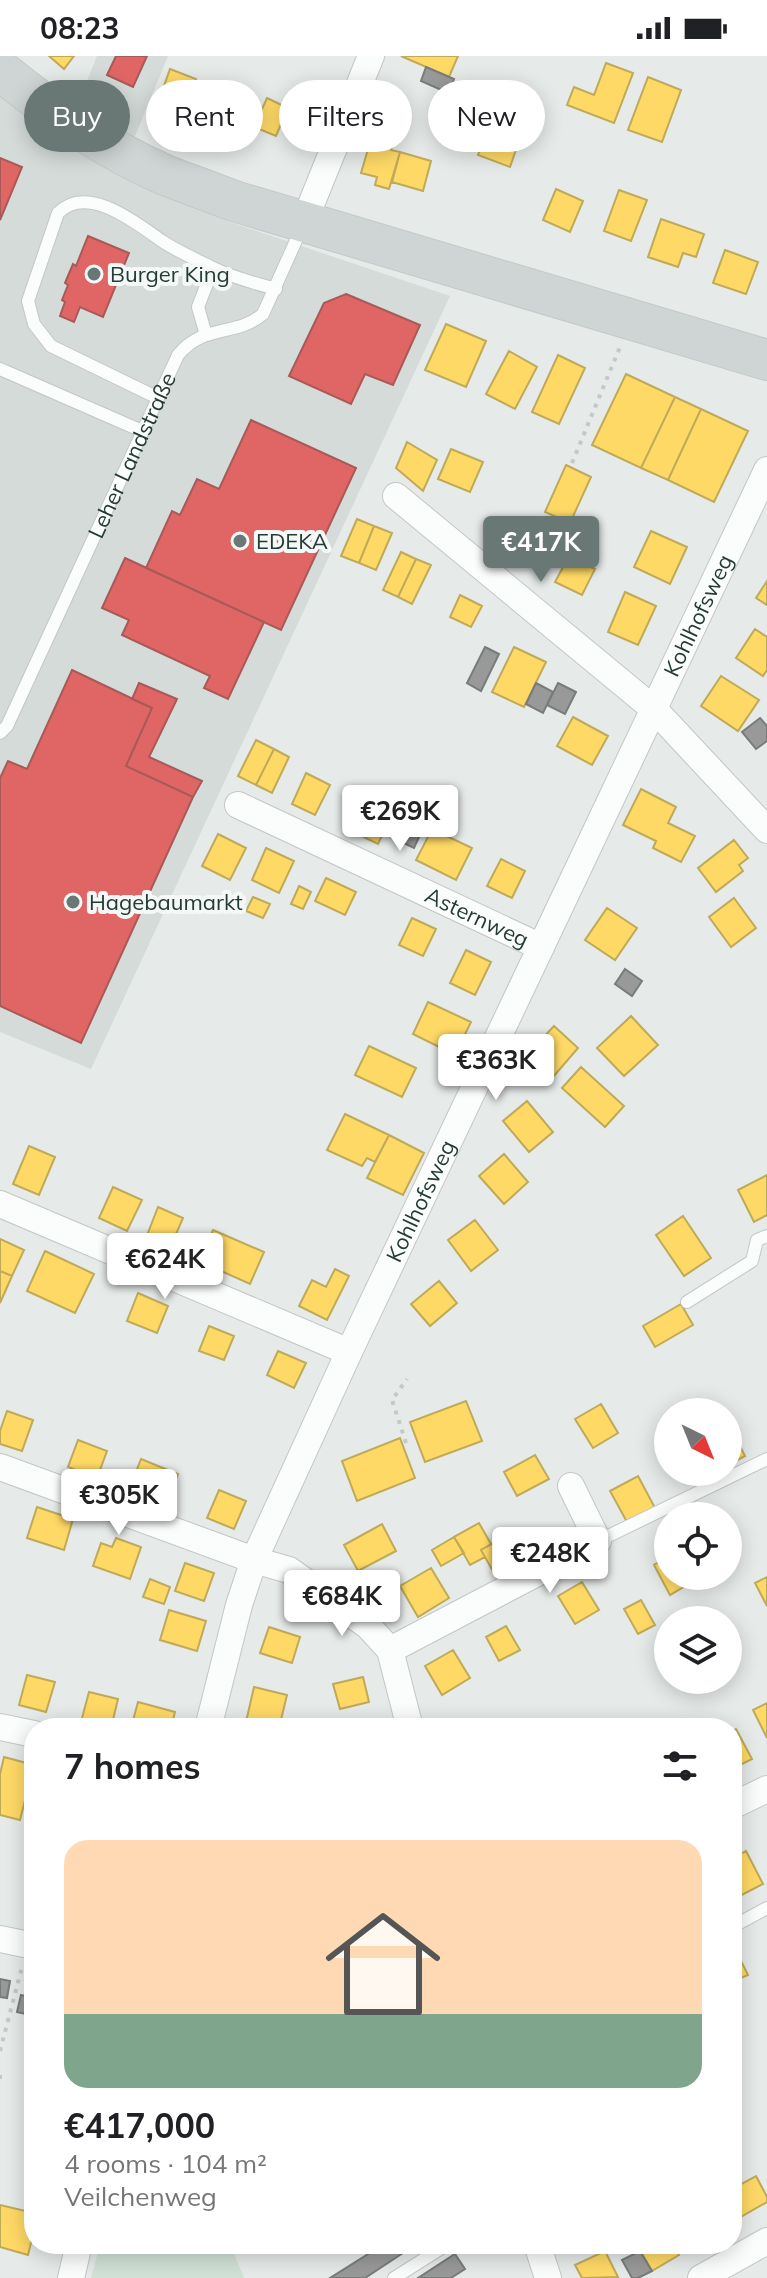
<!DOCTYPE html>
<meta charset="utf-8">
<style>
body{margin:0;font-family:Mulish,sans-serif;background:#f6f6f6;color:#202124;height:100vh;display:flex;flex-direction:column;font-size:30px;white-space:nowrap}
*{box-sizing:border-box;margin:0}
p{font-size:26px;color:#757577}
.icon{flex:none;width:44px;height:44px;fill:none;stroke:currentColor;stroke-width:2;stroke-linecap:round;stroke-linejoin:round}
.map{position:relative;flex:1;overflow:hidden}
.sheet{position:absolute;left:24px;top:1662px;width:718px;height:536px;display:flex;flex-direction:column;background:#fff;border-radius:32px;box-shadow:0 4px 20px #0003}
.sheet>*{flex:none}
.hud{position:absolute;left:24px;top:24px;width:720px;height:72px;display:flex;gap:16px}
.needle{width:52px;rotate:137deg}
.controls{position:absolute;left:654px;top:1342px;display:grid;gap:16px}
.controls a{display:grid;place-items:center;width:88px;height:88px;border-radius:50%;background:#fff;box-shadow:0 4px 20px #0003;font-size:40px}
.price{position:absolute;translate:-50% -68px;padding:0 18px;border-radius:8px;background:#fff;color:#222;font-size:26px;line-height:52px;filter:drop-shadow(0 2px 4px #0008)}
.price::after{content:'';position:absolute;left:50%;top:48px;width:24px;height:18px;margin-left:-12px;background:inherit;clip-path:polygon(0 0,100% 0,50% 100%)}
.price.selected{background:#697874;color:#fff}
ul{padding:0;list-style:none}
li{display:grid;align-content:center;gap:16px;height:424px;padding:0 40px}
li span{display:grid;place-items:center;height:248px;border-radius:24px;color:#555}
li>.icon{margin-inline-start:auto}
span .icon{width:144px;height:144px;fill:#fffc;stroke-width:1}
li b{font-size:34px}
h2{display:flex;justify-content:space-between;align-items:center;height:96px;padding:0 40px;font-size:34px}
.pill{padding:0 28px;border-radius:36px;background:#fff;box-shadow:0 4px 20px #0003;font-size:28px;line-height:72px}
.pill.selected{background:#697874;color:#fff}
.status{display:flex;justify-content:space-between;align-items:center;height:56px;padding:0 40px;background:#fff;direction:ltr}
.status svg{height:22px;fill:currentColor}
.map>svg:first-child{display:block}
.built{fill:#d4dbd8}
.green{fill:#d1e1d6}
.homes{fill:#ffd966;stroke:#beaa58;stroke-width:2}
.shops{fill:#e06666;stroke:#a85958;stroke-width:2}
.industry{fill:#999;stroke:#767d7b;stroke-width:2}
.lines{fill:none;stroke-linecap:round;stroke-linejoin:round}
.lane-casing{stroke:#c3c7c5;stroke-width:14}
.street-casing{stroke:#c3c7c5;stroke-width:28}
.primary-casing{stroke:#c2c9c7;stroke-width:42}
.path{stroke:#c2c9c6;stroke-width:4;stroke-dasharray:4 6;stroke-linecap:butt}
.lane{stroke:#fbfcfc;stroke-width:12}
.street{stroke:#fbfcfc;stroke-width:26}
.primary{stroke:#cfd5d4;stroke-width:40}
.poi-dot{fill:#697874;stroke:#f4f8f6;stroke-width:3}
.labels{text-anchor:middle;dominant-baseline:central;stroke-width:8;stroke-linejoin:round;paint-order:stroke}
.poi-label{font-size:22px;fill:#253b36;stroke:#f4f8f6;text-anchor:start}
.street-label{font-size:22px;fill:#253b36;stroke:#f4f8f6}
</style>
<div class="status"><b>08:23</b><svg viewBox="0 0 49 12"><path d="M0 12V9h3v3zM5 12V6h3v6zM10 12V3h3v9zM15 12V0h3v12zM26 1h20v11H26zM47 4h2v5h-2z"/></svg></div>
<div class="map">
<svg width="767" height="2222" viewBox="0 0 767 2222">
<rect width="100%" height="100%" fill="#e6eae8"/>
<path class="built" d="M97 0H168L122 112 224 164 450 240 91 1013 0 976V29L66 77Z"/>
<path class="green" d="M100 2188H230L244 2222H91Z"/>
<path class="homes" d="M49 0H74L64 13Z
M401 0H458L449 21Z
M606 7 633 17 614 67 567 49 574 31 594 39Z
M170 13 196 23 185 51 160 41Z
M648 21 681 34 662 86 628 74Z
M217 28 250 41 240 66 233 64 231 69 205 58Z
M267 42 288 52 276 80 254 71Z
M376 66 398 72 391 94 400 96 389 133 375 129 377 121 361 117Z
M489 71 520 82 510 111 478 99Z
M400 96 431 105 423 135 392 126Z
M556 133 583 145 570 176 543 164Z
M619 134 647 144 631 185 604 175Z
M661 163 704 178 696 201 683 197 678 211 648 201Z
M725 194 758 206 746 238 713 227Z
M446 268 486 285 466 331 425 314Z
M509 295 537 311 515 353 486 338Z
M558 299 585 312 559 368 532 356Z
M626 318 675 341 641 412 592 389Z
M675 341 701 353 668 424 641 412Z
M701 353 748 375 714 446 668 424Z
M407 386 437 404 423 435 396 412Z
M451 393 483 406 470 436 438 423Z
M566 409 591 421 570 467 545 456Z
M357 463 374 470 359 507 341 500Z
M374 470 392 477 376 514 359 507Z
M651 475 687 491 670 528 634 511Z
M401 496 416 503 398 541 383 534Z
M569 500 595 513 582 539 555 526Z
M416 503 431 509 412 548 398 541Z
M767 525V549L756 542Z
M625 536 656 550 638 589 608 576Z
M460 539 482 550 471 571 450 561Z
M755 573 767 581V614L763 620 736 602Z
M514 591 546 606 524 651 492 636Z
M721 620 759 644 738 675 701 650Z
M573 661 608 680 592 709 557 690Z
M256 684 274 693 256 729 238 720Z
M274 693 289 701 272 737 256 729Z
M306 717 330 729 315 759 292 748Z
M641 733 676 751 668 767 695 780 681 806 653 792 656 785 623 769Z
M369 737 396 750 378 788 351 775Z
M432 773 472 792 456 824 416 804Z
M218 778 246 792 230 824 202 810Z
M734 784 748 802 739 809 743 815 716 836 698 812Z
M266 792 294 805 279 837 252 824Z
M501 803 525 815 512 842 487 830Z
M326 822 356 836 345 859 315 845Z
M299 830 311 836 303 853 291 848Z
M253 841 270 848 263 862 246 855Z
M734 842 756 872 731 891 709 861Z
M607 852 637 872 615 904 585 884Z
M412 862 436 873 423 900 399 889Z
M466 894 491 906 475 939 450 927Z
M428 946 471 966 455 999 413 978Z
M631 960 658 989 624 1020 597 992Z
M554 970 578 992 553 1021 528 998Z
M369 990 416 1012 402 1041 355 1019Z
M581 1011 624 1050 605 1071 562 1032Z
M527 1045 553 1076 529 1096 503 1065Z
M345 1058 389 1079 375 1106 367 1102 362 1110 327 1094Z
M389 1079 424 1097 403 1139 367 1122Z
M29 1090 55 1101 39 1139 13 1128Z
M504 1098 528 1126 504 1148 479 1120Z
M767 1119V1159L754 1166 738 1134Z
M113 1131 142 1144 127 1175 99 1162Z
M158 1151 183 1162 170 1192 146 1182Z
M683 1160 711 1202 684 1220 656 1179Z
M475 1164 498 1194 471 1215 448 1184Z
M213 1174 264 1196 250 1228 199 1205Z
M0 1183 24 1194 12 1220 0 1215Z
M45 1195 94 1218 75 1257 27 1235Z
M335 1213 349 1220 327 1264 299 1250 312 1224 326 1231Z
M0 1215 12 1220 0 1247Z
M439 1225 457 1247 430 1270 411 1248Z
M138 1237 168 1250 157 1277 127 1265Z
M681 1248 693 1269 655 1291 643 1270Z
M209 1270 234 1280 224 1304 199 1295Z
M278 1295 306 1307 294 1332 267 1319Z
M466 1345 482 1385 425 1406 410 1366Z
M601 1348 618 1377 593 1392 575 1363Z
M7 1355 33 1364 22 1395 0 1388V1375Z
M729 1368 745 1400 728 1409V1369Z
M400 1382 415 1422 357 1445 342 1405Z
M78 1384 107 1395 97 1422 68 1411Z
M535 1399 549 1423 517 1440 504 1416Z
M141 1403 178 1418 165 1451 128 1436Z
M638 1420 655 1452 627 1466 610 1435Z
M219 1434 246 1445 234 1473 207 1462Z
M37 1451 73 1463 64 1494 27 1482Z
M479 1467 491 1488 481 1494 485 1501 470 1509 454 1481Z
M382 1468 396 1495 358 1515 344 1489Z
M515 1475 533 1507 499 1526 481 1494Z
M454 1481 464 1497 441 1510 432 1494Z
M116 1482 141 1491 130 1523 93 1510 101 1487 112 1491Z
M668 1501V1520H693L695 1524 670 1539 654 1509Z
M185 1507 214 1517 204 1545 175 1535Z
M431 1512 449 1542 418 1561 400 1530Z
M767 1521V1550L755 1527Z
M150 1523 170 1531 164 1548 143 1541Z
M582 1526 599 1554 575 1568 558 1540Z
M641 1544 655 1569 638 1578 624 1553Z
M169 1554 206 1565 197 1595 160 1584Z
M506 1570 520 1594 499 1605 486 1581Z
M269 1571 300 1581 292 1607 260 1597Z
M453 1594 470 1622 442 1639 425 1610Z
M27 1619 55 1626 46 1656 19 1649Z
M363 1621 369 1646 340 1653 333 1628Z
M254 1631 287 1639 279 1672 246 1666Z
M89 1636 118 1643 111 1672 81 1666Z
M138 1646 175 1656 171 1672H131Z
M767 1647V1682L753 1654Z
M736 1673 752 1703 732 1713V1675Z
M4 1701 34 1709 20 1764 0 1759V1718Z
M746 1795 763 1828 732 1844V1803Z
M32 1833H34V1865L25 1862Z
M734 1891 748 1919 732 1926V1892Z
M756 2120 767 2141V2146L739 2162 732 2150V2133Z
M0 2149 34 2157V2175L28 2199 0 2191Z
M636 2188H673L679 2199 652 2215Z
M605 2195 618 2221 582 2222 575 2209Z"/>
<path class="shops" d="M116 0H147L133 31 107 19Z
M0 102 22 111 0 164Z
M88 180 129 197 103 261 80 251 74 266 60 260 65 246 62 244 68 229 65 227 73 208 76 210Z
M346 238 420 269 393 329 365 318 351 348 289 320 324 247Z
M251 364 356 412 281 574 146 512 172 455 180 459 197 423 219 433Z
M125 502 264 566 228 643 204 632 210 620 122 579 129 564 102 552Z
M72 614 152 652 126 710 193 741 81 987 0 950V722L8 705 27 713Z
M139 627 177 643 149 701 202 725 193 741 126 710 152 652 132 643Z"/>
<path class="industry" d="M426 11 454 23 448 37 421 25Z
M313 28 334 36 325 58 292 45 298 33 309 37Z
M485 591 499 598 481 635 467 627Z
M536 627 553 636 543 657 526 648Z
M558 627 576 636 565 658 547 649Z
M760 662 767 670V685L756 693 742 676Z
M413 750 430 757 414 792 397 784Z
M625 913 642 925 632 940 615 928Z
M0 1923 10 1925 7 1942 0 1941Z
M21 1939 34 1942V1960L17 1956Z
M384 2188H406L409 2193 365 2222H330Z
M640 2195 652 2215 638 2222H632L622 2204Z
M455 2198 465 2213 451 2222H418Z"/>
<g class="lines">
<defs>
<g id="lane">
<path d="M206 279 198 251 213 212"/>
<path d="M0 313 142 375"/>
<path d="M158 342 51 290 34 268 28 245 58 157C87 127 136 167 162 185 177 195 195 203 211 211 232 221 253 227 276 233"/>
<path id="s1" d="M0 677 7 670 178 299C204 267 236 281 263 258L303 169"/>
<path d="M687 1246 752 1205 757 1184 767 1180"/>
<path d="M598 1485 767 1403"/>
<path d="M732 1871 767 1852"/>
<path d="M394 2222 448 2188"/>
</g>
<g id="street">
<path d="M304 166 371 0"/>
<path d="M396 440 655 654 767 774"/>
<path id="s2" d="M238 749 541 891"/>
<path d="M0 1148 349 1296"/>
<path d="M0 1411 254 1504 289 1514 368 1570 390 1594 410 1672"/>
<path d="M390 1594 598 1485 571 1430"/>
<path d="M0 1671 34 1678"/>
<path id="s3" d="M208 1672 239 1549 254 1504 349 1296 767 414"/>
<path d="M732 1750 767 1733"/>
<path d="M0 1883 34 1890"/>
<path d="M537 2188 548 2222"/>
<path d="M71 2222 79 2188"/>
<path d="M701 2222 767 2185"/>
</g>
<path id="primary" d="M0 14C50 55 106 93 165 119 188 128 211 136 234 145L767 304"/>
</defs>
<use href="#lane" class="lane-casing"/>
<use href="#street" class="street-casing"/>
<use href="#primary" class="primary-casing"/>
<path class="path" d="M572 407 620 291
M406 1387 392 1344 407 1323
M0 1995 22 1911
M0 2019V2028"/>
<use href="#lane" class="lane"/>
<use href="#street" class="street"/>
<use href="#primary" class="primary"/>
</g>
<g class="poi-dot">
<circle cx="94" cy="218" r="8"/>
<circle cx="240" cy="485" r="8"/>
<circle cx="73" cy="846" r="8"/>
</g>
<g class="labels">
<g class="poi-label">
<text x="110" y="218">Burger King</text>
<text x="256" y="485">EDEKA</text>
<text x="89" y="846">Hagebaumarkt</text>
</g>
<g class="street-label">
<text stroke="none"><textPath href="#s1" startOffset="308">Leher Landstraße</textPath></text>
<text stroke="none"><textPath href="#s3" startOffset="1218">Kohlhofsweg</textPath></text>
<text stroke="none"><textPath href="#s2" startOffset="264">Asternweg</textPath></text>
<text stroke="none"><textPath href="#s3" startOffset="570">Kohlhofsweg</textPath></text>
</g>
</g>
</svg>
<div class="controls">
<a><svg class="needle" viewBox="-14 -14 28 28"><path d="M0-13l5 13h-10z" fill="#e53935"/><path d="M0 13l5-13h-10z" fill="#757577"/></svg></a>
<a><svg class="icon" aria-label="locate" viewBox="0 0 24 24"><circle cx="12" cy="12" r="6"/><path d="M12 2v4M12 18v4M2 12h4M18 12h4"/></svg></a>
<a><svg class="icon" aria-label="layers" viewBox="0 0 24 24"><path d="M12 4l9 5-9 5-9-5zM3 14l9 5 9-5"/></svg></a>
</div>
<b class="price selected" style="left:541px;top:528px">€417K</b>
<b class="price" style="left:400px;top:797px">€269K</b>
<b class="price" style="left:496px;top:1046px">€363K</b>
<b class="price" style="left:165px;top:1245px">€624K</b>
<b class="price" style="left:119px;top:1481px">€305K</b>
<b class="price" style="left:550px;top:1539px">€248K</b>
<b class="price" style="left:342px;top:1582px">€684K</b>
<div class="hud">
<a class="pill selected">Buy</a>
<a class="pill">Rent</a>
<a class="pill">Filters</a>
<a class="pill">New</a>
</div>
<section class="sheet">
<h2>7 homes<svg class="icon" aria-label="filters" viewBox="0 0 24 24"><path d="M4 7h16M4 17h16"/><circle cx="9" cy="7" r="2"/><circle cx="15" cy="17" r="2"/></svg></h2>
<ul>
<li><span style="background:linear-gradient(#ffd9b3 70%,#7fa58c 0)"><svg class="icon" aria-label="home" viewBox="0 0 24 24"><path d="M3 11l9-7 9 7M6 9v11h12V9"/></svg></span><div><b>€417,000</b><p>4 rooms · 104 m²</p><p>Veilchenweg</p></div></li>
</ul>
</section>
</div>
